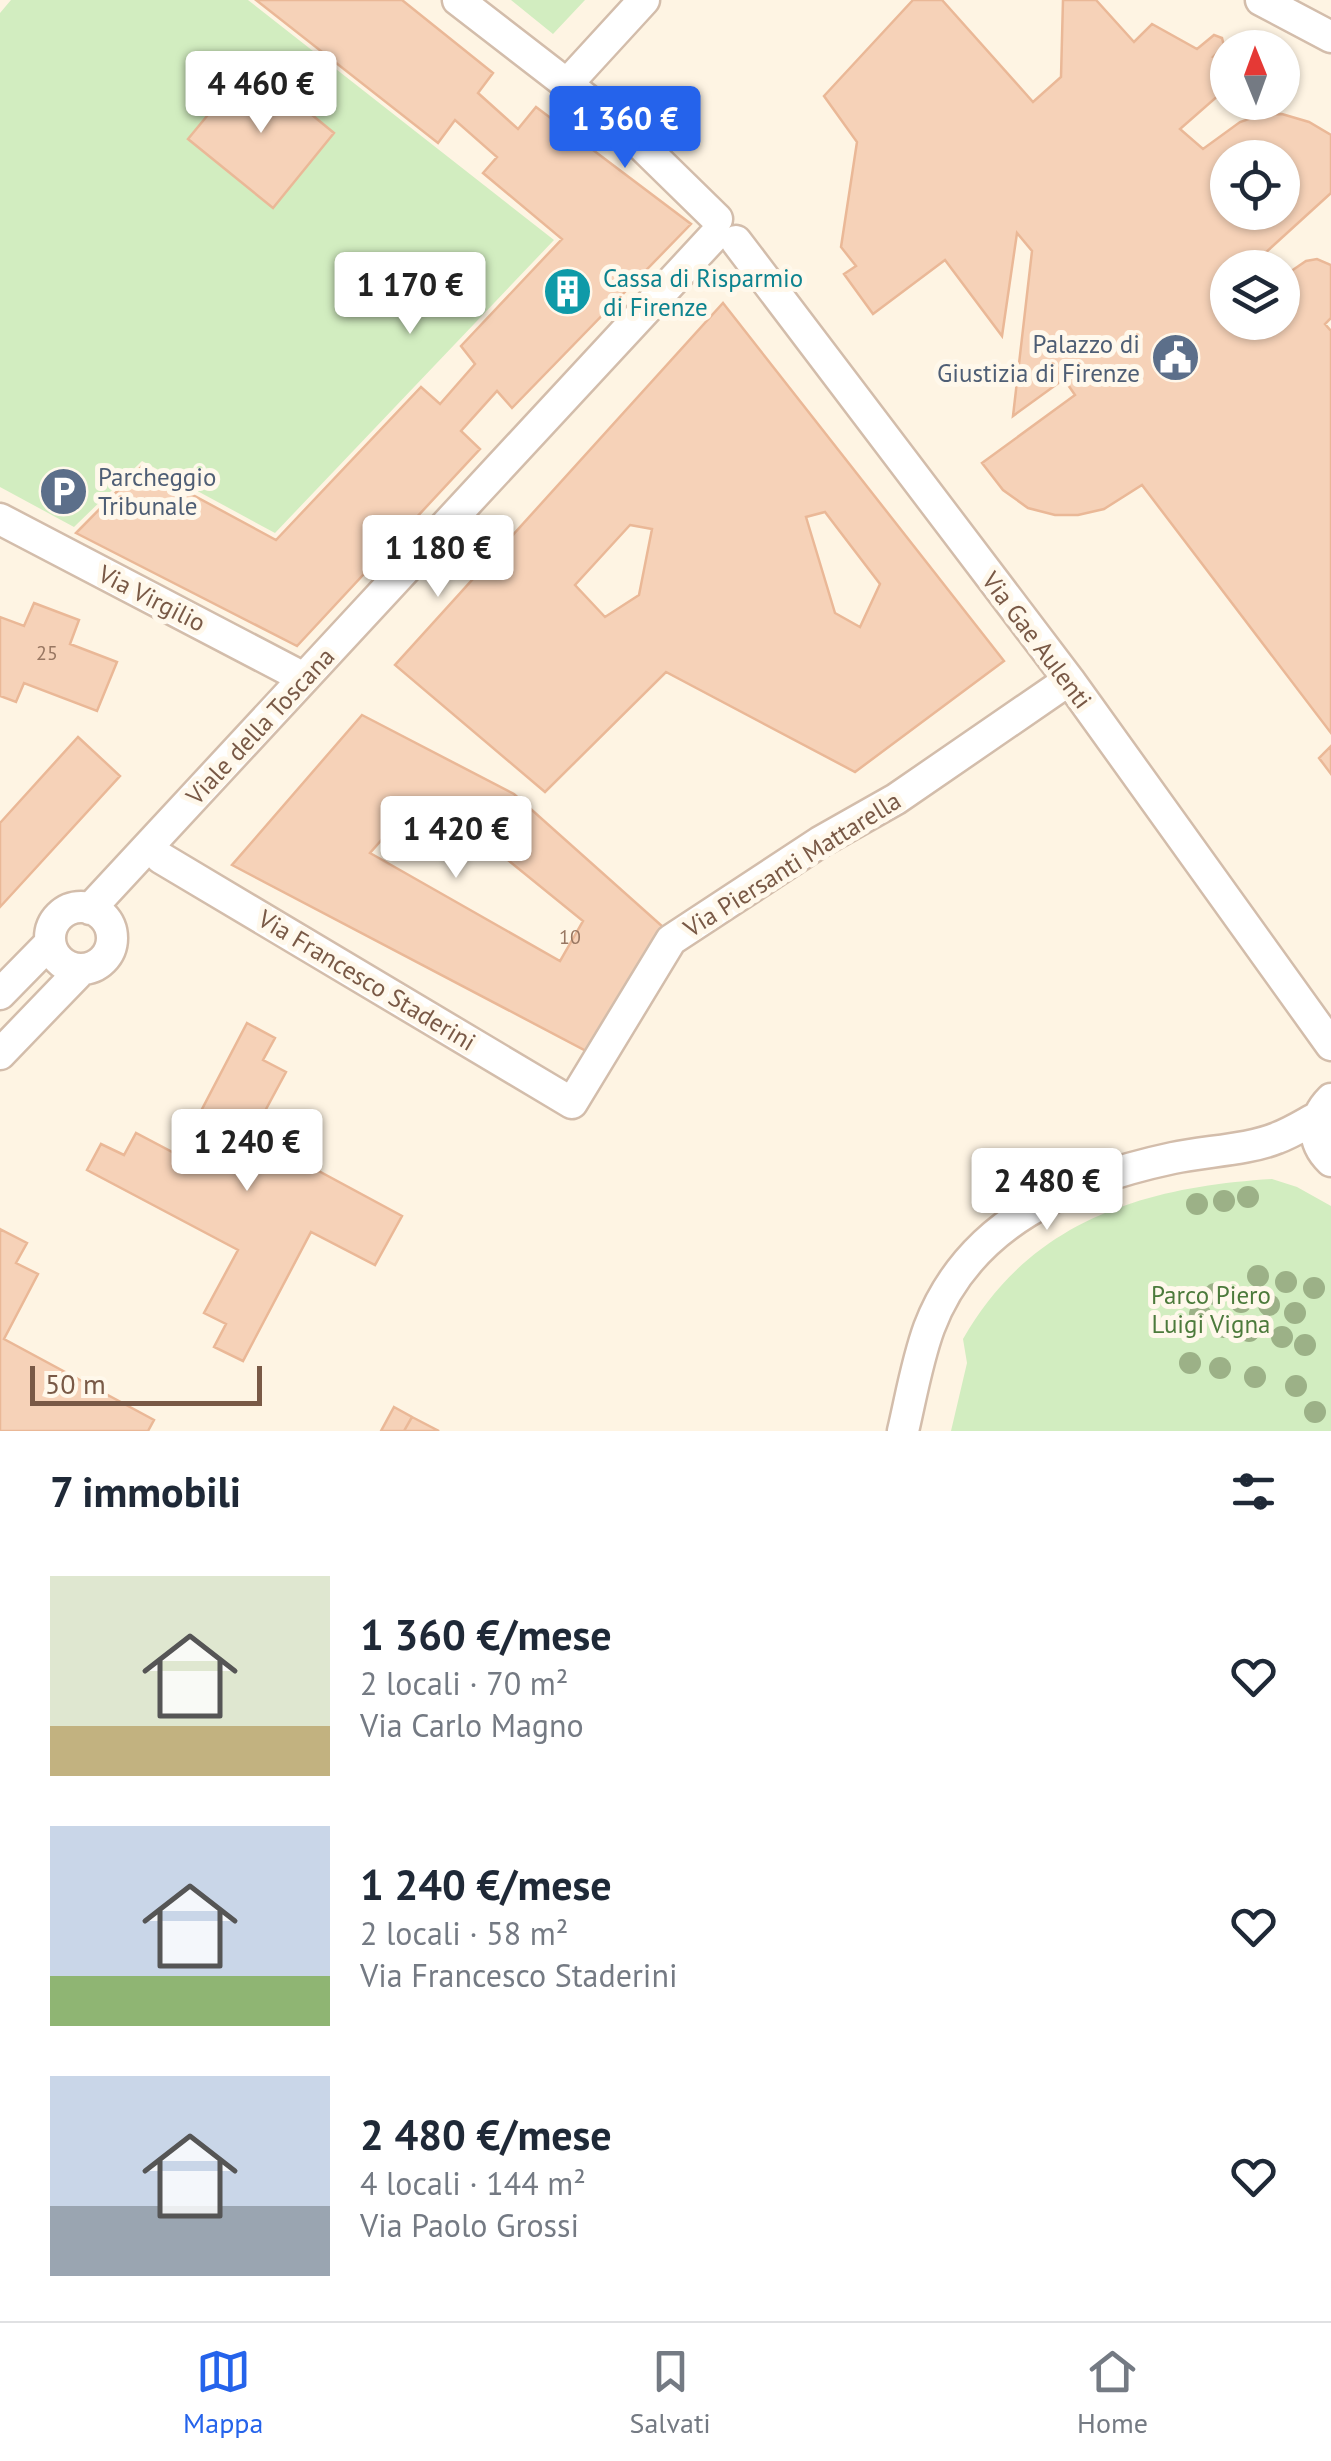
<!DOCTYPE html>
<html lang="it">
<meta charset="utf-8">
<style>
body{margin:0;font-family:"PT Sans",sans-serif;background:#f2f2f3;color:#1f2937;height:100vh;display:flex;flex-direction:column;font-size:38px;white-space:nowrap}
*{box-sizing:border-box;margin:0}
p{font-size:32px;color:#747a83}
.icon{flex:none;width:55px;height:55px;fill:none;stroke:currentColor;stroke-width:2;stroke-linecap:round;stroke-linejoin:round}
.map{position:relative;height:1431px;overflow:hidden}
.drawer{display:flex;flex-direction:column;background:#fff;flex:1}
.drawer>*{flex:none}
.needle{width:65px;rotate:359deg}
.tools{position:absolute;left:1210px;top:30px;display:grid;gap:20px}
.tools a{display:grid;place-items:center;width:90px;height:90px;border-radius:50%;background:#fff;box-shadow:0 2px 8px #0004;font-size:50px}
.scale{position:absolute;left:30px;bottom:25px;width:232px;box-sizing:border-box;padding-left:10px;border:5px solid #795946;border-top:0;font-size:28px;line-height:35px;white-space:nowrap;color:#795946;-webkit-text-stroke:8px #fff8eb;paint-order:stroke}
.price{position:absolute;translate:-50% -85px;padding:0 22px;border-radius:10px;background:#fff;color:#222;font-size:32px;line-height:65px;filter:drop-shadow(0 2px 5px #0008)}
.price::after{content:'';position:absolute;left:50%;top:60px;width:30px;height:22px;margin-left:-15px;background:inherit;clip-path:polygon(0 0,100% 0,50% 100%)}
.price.selected{background:#2563eb;color:#fff}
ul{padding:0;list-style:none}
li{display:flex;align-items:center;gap:30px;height:250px;padding:0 50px}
li span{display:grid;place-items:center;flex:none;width:280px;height:200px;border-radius:0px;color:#555}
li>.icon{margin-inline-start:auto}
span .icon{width:120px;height:120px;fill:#fffc;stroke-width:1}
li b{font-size:42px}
h2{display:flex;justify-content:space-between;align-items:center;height:120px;padding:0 50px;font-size:42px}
.tabs{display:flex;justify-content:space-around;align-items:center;height:140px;border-top:2px solid #e0e1e3;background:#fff;font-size:28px;color:#747a83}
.tabs a{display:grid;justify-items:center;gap:5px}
.tabs .selected{color:#2563eb}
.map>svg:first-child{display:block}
.green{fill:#d2edc0}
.building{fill:#f6d2b8;stroke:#eab897;stroke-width:2.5;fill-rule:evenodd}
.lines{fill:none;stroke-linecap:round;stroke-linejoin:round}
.minor-casing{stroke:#d3bdab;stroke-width:35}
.minor{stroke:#fff;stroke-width:30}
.tree{fill:#9cb187}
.labels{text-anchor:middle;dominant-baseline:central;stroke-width:10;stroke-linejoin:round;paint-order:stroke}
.number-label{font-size:20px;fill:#987762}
.culture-label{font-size:25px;fill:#0d838f;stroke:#fff8eb;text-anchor:start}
.service-label{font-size:25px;fill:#4e5e75;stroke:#fff8eb;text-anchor:end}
.street-label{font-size:25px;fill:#795946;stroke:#fff8eb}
.park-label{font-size:25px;fill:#4c7a3b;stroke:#fff8eb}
</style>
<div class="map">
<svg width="1331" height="1431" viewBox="0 0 1331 1431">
<rect width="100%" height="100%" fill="#fef4e3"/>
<path class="green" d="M11 0H248L554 240 275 533 142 461 74 527 0 487V13Z
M511 0H585L553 34Z
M1272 1179 1297 1187 1331 1206V1431H951L967 1363 963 1339C1030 1221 1143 1187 1272 1179Z"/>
<path class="building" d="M256 0H402L493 73 478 93 518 129 536 107 691 224 512 408 497 391 461 431 480 449 297 646 76 533 141 467 276 540 421 387 440 404 475 364 461 346 562 239 483 173 497 157 455 120 438 143Z
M913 0H942L1033 102 1061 77 1063 0H1096L1134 42 1152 24 1197 49 1214 35 1222 38 1224 46 1213 57 1228 65V87L1180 129 1203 149 1240 122 1260 115 1282 114 1309 122 1331 135V193L1264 254 1276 268H1228V322H1282V274L1284 276 1306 261 1317 259 1331 265V318L1325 324 1331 331V733L1142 485 1104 509 1078 515H1055L1028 508 1003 490 982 463 1075 395 1064 379 1013 416 1032 251 1017 233 1002 336 945 260 873 314 844 274 856 266 841 247 857 142 824 96ZM1228 158H1282V212H1228Z
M250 64 334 133 273 208 188 139Z
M723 303 1004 661 855 772 666 672 545 792 395 665ZM825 512 880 584 860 627 835 613 806 517ZM630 525 652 529 639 595 605 617 575 585Z
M34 603 79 620 70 644 117 662 97 711 24 683 16 702 0 696V617L24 626Z
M362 715 514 794 663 927 617 999 590 1053 232 865ZM408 810 503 856 583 921 560 961 370 853Z
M78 737 120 776 0 907V823Z
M1331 746V774L1319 758Z
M247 1023 275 1038 263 1060 286 1072 252 1135 402 1216 375 1265 311 1232 243 1361 214 1347 226 1324 204 1313 238 1250 87 1170 101 1144 124 1155 136 1133 178 1155Z
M0 1229 27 1243 16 1263 38 1274 4 1339 154 1420 148 1431H0Z
M394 1407 412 1417 404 1431H381Z
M412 1417 439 1431H404Z"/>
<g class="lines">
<defs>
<path id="minor" d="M458 0 625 129 717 219
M1261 0 1331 37
M567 84 644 0
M736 241 1069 680 1331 1045
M0 519 304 678
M161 858 572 1103 671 940 820 842 896 799 1069 680
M50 938a31 31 0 1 1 62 0a31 31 0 1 1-62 0Z
M90 909 715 235
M0 994 50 943
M0 1054 82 969
M1331 1099C1312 1118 1311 1142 1331 1161
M903 1431C911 1397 917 1361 929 1328 969 1222 1070 1180 1173 1158 1205 1151 1248 1150 1277 1138 1291 1133 1305 1124 1318 1117"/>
</defs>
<use href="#minor" class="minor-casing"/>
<use href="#minor" class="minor"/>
</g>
<g class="tree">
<circle cx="1248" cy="1197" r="11"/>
<circle cx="1224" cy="1201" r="11"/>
<circle cx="1197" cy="1204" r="11"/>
<circle cx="1258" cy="1276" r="11"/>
<circle cx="1286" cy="1282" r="11"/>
<circle cx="1314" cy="1288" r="11"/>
<circle cx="1215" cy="1294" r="11"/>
<circle cx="1241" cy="1302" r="11"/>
<circle cx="1269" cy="1305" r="11"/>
<circle cx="1295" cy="1313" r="11"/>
<circle cx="1200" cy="1314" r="11"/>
<circle cx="1224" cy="1327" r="11"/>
<circle cx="1249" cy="1331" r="11"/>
<circle cx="1282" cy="1337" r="11"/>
<circle cx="1305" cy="1345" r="11"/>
<circle cx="1190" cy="1363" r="11"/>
<circle cx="1220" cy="1368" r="11"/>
<circle cx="1255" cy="1377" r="11"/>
<circle cx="1296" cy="1386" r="11"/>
<circle cx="1315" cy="1412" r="11"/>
</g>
<defs>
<symbol id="building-disc" viewBox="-11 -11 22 22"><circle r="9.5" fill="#0f9aa8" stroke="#fff8eb"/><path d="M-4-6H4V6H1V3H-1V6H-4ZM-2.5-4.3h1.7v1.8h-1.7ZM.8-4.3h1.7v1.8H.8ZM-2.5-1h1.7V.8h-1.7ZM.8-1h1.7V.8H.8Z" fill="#fff"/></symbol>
<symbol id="civic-disc" viewBox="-11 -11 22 22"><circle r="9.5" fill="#5c6f8a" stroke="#fff8eb"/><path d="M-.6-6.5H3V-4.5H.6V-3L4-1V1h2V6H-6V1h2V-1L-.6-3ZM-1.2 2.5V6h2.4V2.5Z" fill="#fff"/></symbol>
<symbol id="parking-disc" viewBox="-11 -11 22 22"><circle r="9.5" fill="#5c6f8a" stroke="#fff8eb"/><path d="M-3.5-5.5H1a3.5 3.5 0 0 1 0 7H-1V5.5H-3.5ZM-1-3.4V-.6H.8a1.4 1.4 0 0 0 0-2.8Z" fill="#fff"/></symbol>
</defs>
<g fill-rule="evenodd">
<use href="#building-disc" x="540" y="264" width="55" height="55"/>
<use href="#civic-disc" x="1148" y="330" width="55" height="55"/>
<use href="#parking-disc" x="36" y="464" width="55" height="55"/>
</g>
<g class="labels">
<g class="number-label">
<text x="47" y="653">25</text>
<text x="570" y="937">10</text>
</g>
<g class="culture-label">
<text x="603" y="278">Cassa di Risparmio<tspan x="603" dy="29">di Firenze</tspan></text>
</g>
<g class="service-label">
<text x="1140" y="344">Palazzo di<tspan x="1140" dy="29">Giustizia di Firenze</tspan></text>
<text x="98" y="477" text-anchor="start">Parcheggio<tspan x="98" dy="29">Tribunale</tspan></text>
</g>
<g class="street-label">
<text transform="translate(152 598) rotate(27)">Via Virgilio</text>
<text transform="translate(1037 640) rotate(53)">Via Gae Aulenti</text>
<text transform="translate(260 726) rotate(-47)">Viale della Toscana</text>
<text transform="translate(792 864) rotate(-32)">Via Piersanti Mattarella</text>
<text transform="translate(367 980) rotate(31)">Via Francesco Staderini</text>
</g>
<g class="park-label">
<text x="1211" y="1295">Parco Piero<tspan x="1211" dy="29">Luigi Vigna</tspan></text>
</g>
</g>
</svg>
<div class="tools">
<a><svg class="needle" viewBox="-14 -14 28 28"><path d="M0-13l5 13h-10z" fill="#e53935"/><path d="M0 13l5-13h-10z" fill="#747a83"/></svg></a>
<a><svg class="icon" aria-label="locate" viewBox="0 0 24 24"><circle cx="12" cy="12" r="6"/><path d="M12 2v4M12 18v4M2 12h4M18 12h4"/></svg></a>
<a><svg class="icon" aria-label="layers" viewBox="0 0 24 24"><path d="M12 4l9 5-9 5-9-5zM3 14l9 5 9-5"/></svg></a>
</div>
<div class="scale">50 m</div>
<b class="price" style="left:261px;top:136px">4 460 €</b>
<b class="price selected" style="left:625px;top:171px">1 360 €</b>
<b class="price" style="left:410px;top:337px">1 170 €</b>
<b class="price" style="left:438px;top:600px">1 180 €</b>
<b class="price" style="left:456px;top:881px">1 420 €</b>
<b class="price" style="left:247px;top:1194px">1 240 €</b>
<b class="price" style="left:1047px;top:1233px">2 480 €</b>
</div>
<section class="drawer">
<h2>7 immobili<svg class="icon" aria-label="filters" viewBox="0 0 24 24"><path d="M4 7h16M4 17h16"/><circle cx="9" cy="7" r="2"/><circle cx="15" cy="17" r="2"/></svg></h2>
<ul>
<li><span style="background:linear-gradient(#dfe7d0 75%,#c2b280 0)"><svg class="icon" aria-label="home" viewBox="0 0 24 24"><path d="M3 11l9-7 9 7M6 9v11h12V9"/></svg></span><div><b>1 360 €/mese</b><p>2 locali · 70 m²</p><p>Via Carlo Magno</p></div><svg class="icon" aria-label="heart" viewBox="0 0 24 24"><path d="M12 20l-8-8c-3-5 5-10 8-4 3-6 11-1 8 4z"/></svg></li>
<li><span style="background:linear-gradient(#c9d6e8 75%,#8fb573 0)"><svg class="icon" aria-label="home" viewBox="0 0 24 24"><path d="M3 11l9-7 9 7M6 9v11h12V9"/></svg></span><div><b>1 240 €/mese</b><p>2 locali · 58 m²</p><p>Via Francesco Staderini</p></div><svg class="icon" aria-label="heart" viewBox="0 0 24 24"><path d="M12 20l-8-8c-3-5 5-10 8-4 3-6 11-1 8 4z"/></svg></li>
<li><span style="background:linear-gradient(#c9d6e8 65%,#9aa5b1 0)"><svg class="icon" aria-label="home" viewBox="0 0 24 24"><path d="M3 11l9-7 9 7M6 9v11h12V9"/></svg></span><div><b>2 480 €/mese</b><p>4 locali · 144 m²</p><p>Via Paolo Grossi</p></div><svg class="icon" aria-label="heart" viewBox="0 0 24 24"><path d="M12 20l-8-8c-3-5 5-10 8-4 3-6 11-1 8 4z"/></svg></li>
</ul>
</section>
<nav class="tabs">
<a class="selected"><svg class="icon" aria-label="map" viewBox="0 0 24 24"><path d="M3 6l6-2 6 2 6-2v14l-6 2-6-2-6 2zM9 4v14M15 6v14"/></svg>Mappa</a>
<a><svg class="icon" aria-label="saved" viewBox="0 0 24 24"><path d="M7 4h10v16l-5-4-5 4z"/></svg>Salvati</a>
<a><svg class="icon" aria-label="home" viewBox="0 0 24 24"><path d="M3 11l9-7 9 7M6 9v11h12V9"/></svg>Home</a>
</nav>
